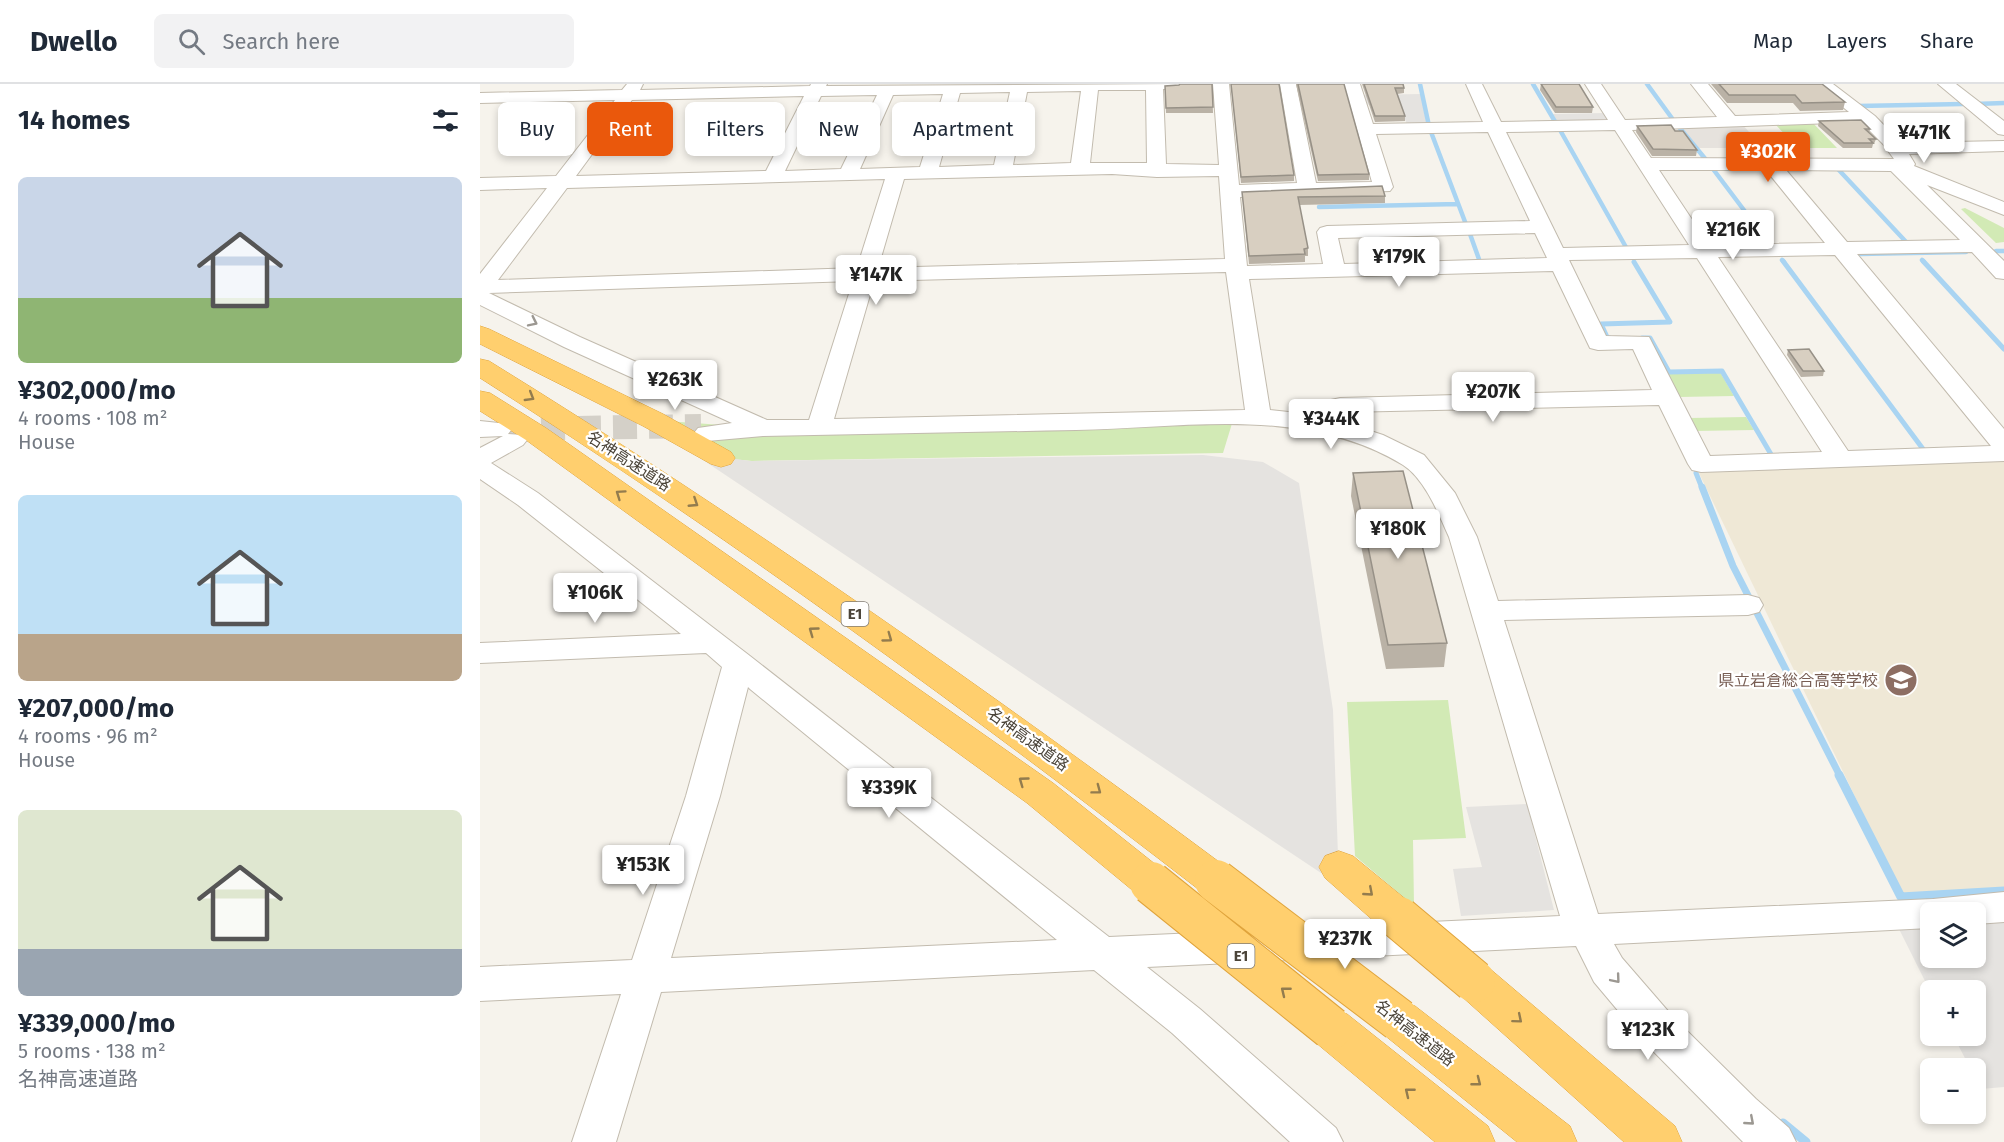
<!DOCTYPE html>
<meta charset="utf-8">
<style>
body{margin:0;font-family:"Fira Sans","Noto Sans JP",sans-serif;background:#f2f2f3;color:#1f2937;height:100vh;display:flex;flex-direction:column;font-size:22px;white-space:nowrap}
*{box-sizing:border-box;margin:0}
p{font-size:20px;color:#747a83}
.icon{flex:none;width:33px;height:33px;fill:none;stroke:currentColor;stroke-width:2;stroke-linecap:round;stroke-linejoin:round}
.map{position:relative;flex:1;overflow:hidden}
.drawer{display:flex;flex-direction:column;background:#fff;width:480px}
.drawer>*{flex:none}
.banner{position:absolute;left:18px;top:18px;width:570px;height:54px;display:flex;gap:12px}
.fabs{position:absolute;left:1440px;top:818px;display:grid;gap:12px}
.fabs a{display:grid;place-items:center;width:66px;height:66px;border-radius:9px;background:#fff;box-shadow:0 3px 9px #0003;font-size:30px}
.price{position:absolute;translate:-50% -51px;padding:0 14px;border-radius:6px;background:#fff;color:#222;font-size:20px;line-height:39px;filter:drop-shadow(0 2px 3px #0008)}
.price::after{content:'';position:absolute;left:50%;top:36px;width:18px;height:14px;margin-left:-9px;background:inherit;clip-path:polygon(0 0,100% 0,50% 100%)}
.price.active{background:#ea580c;color:#fff}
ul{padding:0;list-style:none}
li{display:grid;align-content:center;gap:12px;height:318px;padding:0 18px}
li span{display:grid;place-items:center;height:186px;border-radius:9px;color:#555}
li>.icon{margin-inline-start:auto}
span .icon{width:108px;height:108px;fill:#fffc;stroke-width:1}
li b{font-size:26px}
h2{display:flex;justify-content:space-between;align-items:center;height:72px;padding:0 18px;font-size:26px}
.pill{padding:0 21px;border-radius:9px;background:#fff;box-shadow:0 3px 9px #0003;font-size:21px;line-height:54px}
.pill.active{background:#ea580c;color:#fff}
header{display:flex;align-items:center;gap:36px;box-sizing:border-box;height:84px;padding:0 30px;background:#fff;border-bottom:2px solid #e0e1e3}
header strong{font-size:28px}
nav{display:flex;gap:33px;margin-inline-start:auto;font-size:21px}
.search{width:420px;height:54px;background:#f2f2f3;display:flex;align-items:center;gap:15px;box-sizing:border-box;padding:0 21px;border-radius:9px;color:#747a83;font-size:22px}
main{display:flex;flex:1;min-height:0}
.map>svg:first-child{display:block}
.industrial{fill:#e6e2dd}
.education{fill:#efe8d6}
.green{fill:#d2eab5}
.parking{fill:#e5e3e0}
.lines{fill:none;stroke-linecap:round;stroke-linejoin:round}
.stream-far3{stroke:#a9d4f2;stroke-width:4.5}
.stream-far2{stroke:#a9d4f2;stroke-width:5}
.stream-far1{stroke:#a9d4f2;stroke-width:7}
.stream{stroke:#a9d4f2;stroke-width:9}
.minor-tunnel{stroke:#d4d0c8;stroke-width:24;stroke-dasharray:24 12;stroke-linecap:butt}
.minor-casing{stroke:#c2bbae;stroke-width:2}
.highway-casing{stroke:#e0a43c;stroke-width:1}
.minor{fill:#fff;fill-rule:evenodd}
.highway{fill:#ffcf6e;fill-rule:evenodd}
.highway-bridge-casing{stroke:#e0a43c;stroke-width:44;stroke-linecap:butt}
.highway-bridge{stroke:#ffcf6e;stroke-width:42}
.wall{fill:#bab2a6}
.building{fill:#d8cfc1;stroke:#979187;stroke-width:1.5}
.oneway{stroke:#9c9892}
.oneway2{stroke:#937c4e}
.labels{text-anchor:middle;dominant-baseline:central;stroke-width:4.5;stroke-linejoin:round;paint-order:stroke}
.shield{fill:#fff;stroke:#817c74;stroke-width:1.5}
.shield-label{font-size:15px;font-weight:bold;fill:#4b4439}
.street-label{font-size:16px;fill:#4b4439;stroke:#fff}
.education-label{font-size:16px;fill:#785e54;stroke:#fff;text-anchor:end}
</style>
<header>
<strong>Dwello</strong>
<div class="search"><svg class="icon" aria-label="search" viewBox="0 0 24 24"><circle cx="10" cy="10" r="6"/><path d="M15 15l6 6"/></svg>Search here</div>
<nav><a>Map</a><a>Layers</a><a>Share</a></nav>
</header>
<main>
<section class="drawer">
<h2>14 homes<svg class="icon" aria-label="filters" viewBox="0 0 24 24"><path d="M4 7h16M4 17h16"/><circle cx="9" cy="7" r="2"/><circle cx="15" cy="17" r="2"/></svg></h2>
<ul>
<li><span style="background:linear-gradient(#c9d6e8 65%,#8fb573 0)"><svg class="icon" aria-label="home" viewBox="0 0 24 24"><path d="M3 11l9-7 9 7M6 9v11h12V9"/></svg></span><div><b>¥302,000/mo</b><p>4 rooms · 108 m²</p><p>House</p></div></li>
<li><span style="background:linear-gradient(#bfe0f5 75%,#b9a48a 0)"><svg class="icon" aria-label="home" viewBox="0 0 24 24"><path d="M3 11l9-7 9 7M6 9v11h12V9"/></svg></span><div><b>¥207,000/mo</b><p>4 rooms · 96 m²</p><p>House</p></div></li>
<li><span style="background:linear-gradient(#dfe7d0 75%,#9aa5b1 0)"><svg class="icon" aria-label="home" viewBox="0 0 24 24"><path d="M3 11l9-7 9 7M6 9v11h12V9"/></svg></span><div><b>¥339,000/mo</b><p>5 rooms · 138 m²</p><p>名神高速道路</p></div></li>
</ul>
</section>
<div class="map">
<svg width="1524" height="1058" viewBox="0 0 1524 1058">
<rect width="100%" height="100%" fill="#f6f3ec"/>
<path class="industrial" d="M1262 40 1283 64H1218L1201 42Z
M1274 143 1289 163 1226 162 1214 144Z"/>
<path class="education" d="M1524 375V804L1422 810 1218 387Z"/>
<path class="green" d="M1331 37 1357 64H1318L1294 39Z
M1485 124 1524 144V158L1516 159 1481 125Z
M1240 288 1254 312 1199 313 1186 290Z
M754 333 743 369 272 377 241 374 173 336 283 344Z
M1266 333 1274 346 1215 347 1210 334Z
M968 616 986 754 933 756 934 822 875 772 867 618Z"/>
<path class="parking" d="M941 10 947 43H928L925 35 901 20 884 21 881 11Z
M1125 29 1131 38 1079 41 1073 30Z
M214 370 271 377 723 371 783 378 819 399 853 626 859 801Z
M1047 720 1074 826 981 832 973 785 1002 783 986 723Z
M1524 837V1003L1501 1005 1496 994V984H1490L1473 951H1496V906L1450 907 1418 843 1450 841V873H1496V839Z"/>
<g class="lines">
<path class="stream-far3" d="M940 0 949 42
M1053 0 1077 41
M1167 0 1194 37
M1495 20 1524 19
M1378 22 1483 20
M1199 43 1227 77
M1080 46 1147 165
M951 48 987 143
M1357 84 1428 160
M1233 85 1291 162
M839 123 978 120
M990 150 1000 178
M1516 167H1524
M1379 170 1486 168
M1302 176 1304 178
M1442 176 1444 178"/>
<path class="stream-far2" d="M1303 177 1443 365
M1443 177 1524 265
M1162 254H1170L1189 288 1242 287 1292 372
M1133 255 1127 253 1121 240 1190 238 1154 178
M1216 389 1222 404"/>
<path class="stream-far1" d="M1222 403 1253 482 1360 692"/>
<path class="stream" d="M1359 691 1421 813 1524 807
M1303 1039 1326 1058"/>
<path class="minor-tunnel" d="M25 345 221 342"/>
<defs>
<path id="minor" d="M147 0H163L160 6 330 2 331 0H347L346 2 701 0 699 4 683 5 686 80 739 81 733 0H749L759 101 817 99 800 0H816L836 99 892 98 864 0H880L893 40 1003 38 986 0H1002L1021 38 1128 36 1105 0H1121L1145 36 1237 33 1211 0H1228L1255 32 1369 28 1334 0H1353L1395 32 1421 59 1524 57V67L1429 70 1435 80 1434 82 1524 118V131L1447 101 1524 177V195L1516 194 1492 168 1377 170 1524 345V377L1221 388 1212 386 1208 380 1179 321 865 328 854 335 903 351 944 371 975 409 997 453 1018 517 1268 511 1279 514 1283 521 1279 528 1268 531 1024 536 1118 830 1453 815 1524 808V838L1496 840V828H1450V844L1134 860 1142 874 1194 934 1276 1015 1309 1044 1316 1058H1263L1166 960 1114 898 1096 862 667 883 720 925 856 1044 863 1058H810L692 949 614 886 181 908 136 1058H92L141 910 0 917V883L152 876 206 712 242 583 226 569 0 579V559L201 550 38 421 0 395V364L23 352 0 353V337L28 340 32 345 28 350 43 351 47 356 43 361 11 379 58 409 270 572 629 853 1080 832 969 453C959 431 945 395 923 381 825 321 705 344 596 346 491 348 387 350 283 352L227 357 218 354 214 349 218 344 252 339 84 263 0 221V190L67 104 0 106V94L76 92 135 16 0 19V9L142 6ZM618 6H666L667 79H610ZM601 7 591 79 533 81 547 8ZM530 8 514 81 459 83 480 9ZM463 10 440 83 380 85 413 11ZM397 11 361 85 305 87 341 12ZM324 12 286 87 96 92 152 16ZM1381 38 1403 60 1414 75 1171 74 1152 46ZM1135 46 1209 161 1083 164 1026 48ZM1008 48 1050 137 847 142 840 144 837 148 843 180 767 182 760 113 910 107 913 103 896 50ZM1179 86H1286L1345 159 1229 161ZM1306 86 1411 87 1480 156 1367 158ZM632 90 677 93 739 92 745 175 398 184 424 95ZM405 95 377 184 18 196 87 104ZM1055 149 1067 174 864 180 858 154ZM1355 171 1511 362 1368 367 1238 173ZM1217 174 1342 368 1230 372 1169 253 1126 252 1089 176ZM1073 187 1110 264 1118 266 1153 265 1172 306 860 314 851 316 827 330 790 326 769 195ZM746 188 765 326 354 335 394 197ZM373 197 329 336H287L100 253 9 209ZM268 603 270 605 577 856 191 874 240 712Z
M1458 0H1476L1524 37V51L1518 50Z"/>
<path id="highway" d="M0 242 9 245 183 330 251 368 255 374 251 380 241 383 231 380 163 342 0 260Z
M0 275 9 277C265 435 509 607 750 786L756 797 750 808 736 813 722 808C488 627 250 453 0 294Z
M0 307 10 309 66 344 573 699 685 788 691 799 685 810 671 815 657 810 547 719 46 356 0 327Z
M859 767 873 772 934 822 940 834 934 846 919 851 904 846 845 794 839 783 845 772Z
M994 879 1009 884 1195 1042 1202 1058H1144L979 910 972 897 979 884Z
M919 917 935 922 1090 1042 1097 1058H1037L903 950 897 936 903 922Z
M851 925 867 930 1008 1042 1015 1058H955L835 958 829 944 835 930Z"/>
</defs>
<use href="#minor" class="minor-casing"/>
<use href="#highway" class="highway-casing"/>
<use href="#minor" class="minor"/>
<use href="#highway" class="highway"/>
<defs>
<path id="highway-bridge" d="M736 797 919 936
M671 799 851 944
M919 834 994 897"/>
</defs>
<use href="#highway-bridge" class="highway-bridge-casing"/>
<use href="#highway-bridge" class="highway-bridge"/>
</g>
<path class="wall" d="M732 0 733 29H686L685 2Z
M751 0H799L814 91V97L761 99Z
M816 0H864L889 90V96L838 97Z
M882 0H938H923L924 4V9L917 10 925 32V37L895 38Z
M1061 0 1113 23 1112 29H1075L1060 6Z
M1231 0H1342L1365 18 1363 26 1320 27 1313 19H1247Z
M1339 37 1390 45 1389 49 1396 55 1394 60H1393L1392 64H1363L1338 42Z
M1157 42 1195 47 1217 66 1216 72H1172L1156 48Z
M762 108 905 112V119L819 121 828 164V172H825V178L769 180Z
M1308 266 1344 287 1343 292 1321 293 1307 271Z
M873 389 967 559 964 583 906 585 871 412Z"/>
<path class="building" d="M700 0H732L733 23 686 24 685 2 699 1Z
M751 0H799L814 91 761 93Z
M818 0H864L889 90 838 91Z
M884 0H923L924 4H915L925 32H895Z
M1061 0H1099L1113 23H1076Z
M1239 0H1342L1365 18 1322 19 1315 11H1249Z
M1381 36 1390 45H1385L1396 55H1389L1393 59H1364L1339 37Z
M1191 41 1195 47H1203L1217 66 1173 65 1157 42Z
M902 102 905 112 818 113 828 164 824 165 825 170 769 172 762 108Z
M1329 265 1344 287H1323L1308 266Z
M923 387 967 559 908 561 873 389Z"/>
<defs><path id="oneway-chevron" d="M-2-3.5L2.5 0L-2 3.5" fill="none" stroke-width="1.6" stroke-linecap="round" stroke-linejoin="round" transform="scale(1.5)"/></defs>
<g class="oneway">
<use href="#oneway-chevron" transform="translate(53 238) rotate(26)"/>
<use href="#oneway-chevron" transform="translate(1136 895) rotate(50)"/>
<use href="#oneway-chevron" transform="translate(1270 1037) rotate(41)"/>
</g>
<g class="oneway2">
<use href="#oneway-chevron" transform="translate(50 313) rotate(31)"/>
<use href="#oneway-chevron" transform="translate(140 410) rotate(-145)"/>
<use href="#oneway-chevron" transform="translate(214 419) rotate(33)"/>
<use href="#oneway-chevron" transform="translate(333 547) rotate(-144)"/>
<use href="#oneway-chevron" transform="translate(408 554) rotate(36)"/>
<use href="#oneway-chevron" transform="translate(543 697) rotate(-144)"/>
<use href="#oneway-chevron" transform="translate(617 706) rotate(37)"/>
<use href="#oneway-chevron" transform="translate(889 808) rotate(41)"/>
<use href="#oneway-chevron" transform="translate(805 907) rotate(-141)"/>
<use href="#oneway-chevron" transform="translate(1038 935) rotate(40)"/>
<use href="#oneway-chevron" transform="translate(997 998) rotate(38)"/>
<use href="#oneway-chevron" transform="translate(929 1008) rotate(-141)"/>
</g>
<defs>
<symbol id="school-disc" viewBox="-11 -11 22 22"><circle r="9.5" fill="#8d6e63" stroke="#fff"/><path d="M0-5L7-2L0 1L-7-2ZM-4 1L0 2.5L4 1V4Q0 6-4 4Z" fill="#fff"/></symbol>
</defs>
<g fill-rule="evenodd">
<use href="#school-disc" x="1402" y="577" width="38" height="38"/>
</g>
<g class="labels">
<g class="shield">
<rect x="361.5" y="518" width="27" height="24" rx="4.5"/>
<rect x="747.5" y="860" width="27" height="24" rx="4.5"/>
</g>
<g class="shield-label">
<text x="375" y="530">E1</text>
<text x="761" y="872">E1</text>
</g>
<g class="street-label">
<text transform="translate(149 377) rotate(33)">名神高速道路</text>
<text transform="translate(548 655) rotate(36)">名神高速道路</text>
<text transform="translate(935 949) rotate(38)">名神高速道路</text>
</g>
<g class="education-label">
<text x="1398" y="596">県立岩倉総合高等学校</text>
</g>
</g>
</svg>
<div class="fabs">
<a><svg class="icon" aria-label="layers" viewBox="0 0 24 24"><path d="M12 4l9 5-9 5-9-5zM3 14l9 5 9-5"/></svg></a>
<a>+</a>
<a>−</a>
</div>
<b class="price" style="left:1444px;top:80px">¥471K</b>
<b class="price active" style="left:1288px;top:99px">¥302K</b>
<b class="price" style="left:1253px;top:177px">¥216K</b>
<b class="price" style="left:919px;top:204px">¥179K</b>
<b class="price" style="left:396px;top:222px">¥147K</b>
<b class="price" style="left:195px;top:327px">¥263K</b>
<b class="price" style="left:1013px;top:339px">¥207K</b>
<b class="price" style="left:851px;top:366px">¥344K</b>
<b class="price" style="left:918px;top:476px">¥180K</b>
<b class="price" style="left:115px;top:540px">¥106K</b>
<b class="price" style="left:409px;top:735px">¥339K</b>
<b class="price" style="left:163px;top:812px">¥153K</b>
<b class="price" style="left:865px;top:886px">¥237K</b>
<b class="price" style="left:1168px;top:977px">¥123K</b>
<div class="banner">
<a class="pill">Buy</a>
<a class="pill active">Rent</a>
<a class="pill">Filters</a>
<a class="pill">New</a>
<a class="pill">Apartment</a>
</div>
</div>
</main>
